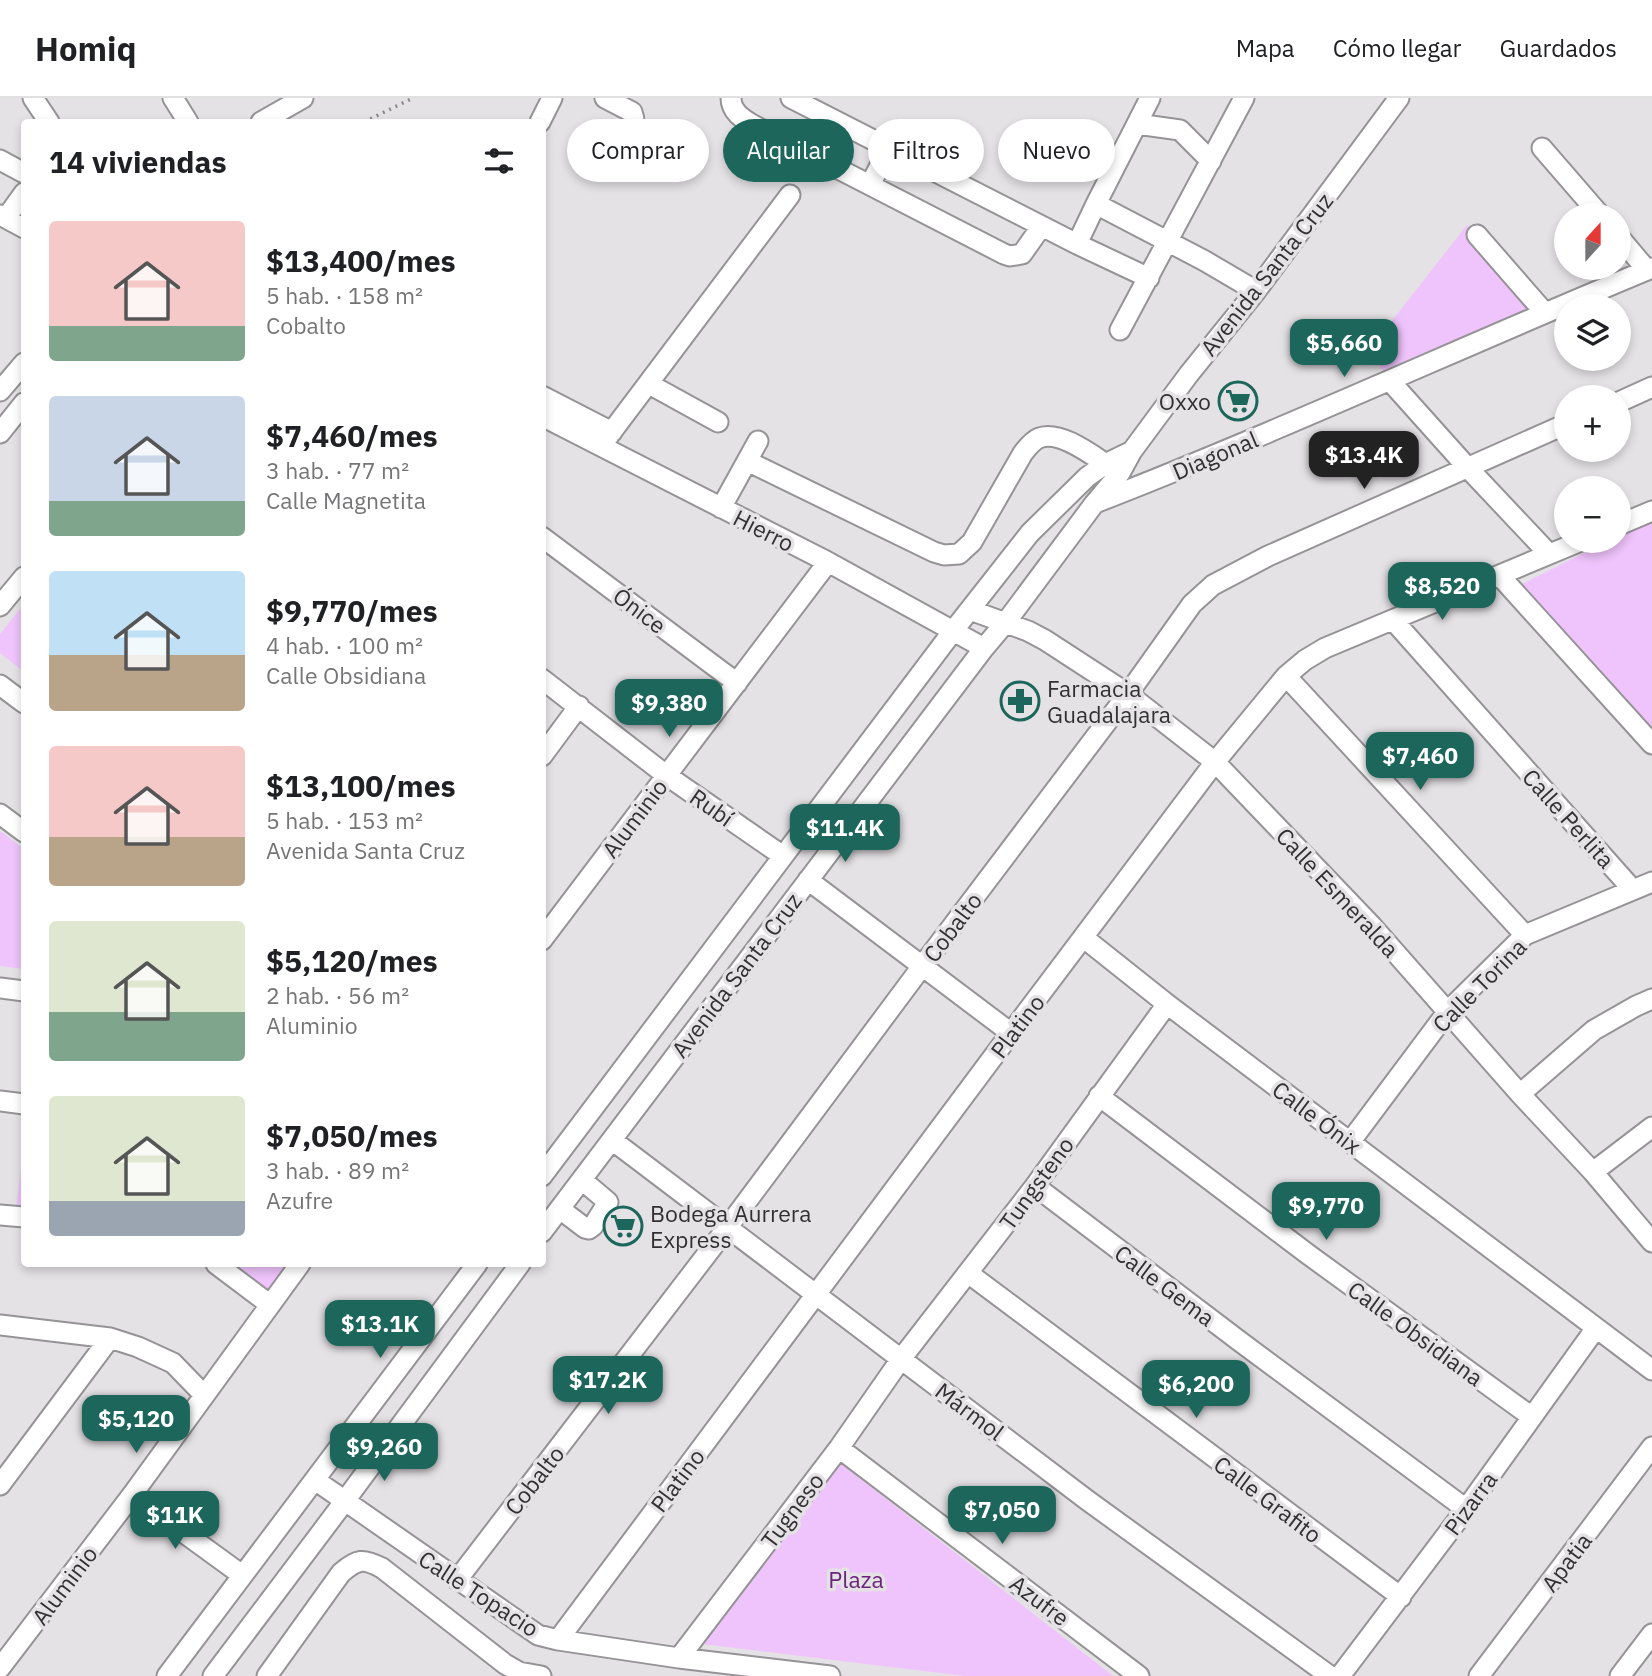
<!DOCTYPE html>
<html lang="es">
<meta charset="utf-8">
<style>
body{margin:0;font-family:"IBM Plex Sans",sans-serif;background:#f6f6f6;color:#202124;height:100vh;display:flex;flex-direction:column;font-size:26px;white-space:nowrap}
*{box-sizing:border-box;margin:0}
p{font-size:23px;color:#757577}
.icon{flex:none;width:38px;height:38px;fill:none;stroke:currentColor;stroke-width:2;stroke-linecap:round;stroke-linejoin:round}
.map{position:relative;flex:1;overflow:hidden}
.details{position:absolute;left:21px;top:21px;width:525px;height:1148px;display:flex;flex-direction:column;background:#fff;border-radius:7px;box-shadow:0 4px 10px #0003}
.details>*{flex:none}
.banner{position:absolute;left:567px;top:21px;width:665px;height:63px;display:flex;gap:14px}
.needle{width:46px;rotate:21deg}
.tools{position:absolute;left:1554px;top:105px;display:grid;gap:14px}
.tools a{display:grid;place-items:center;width:77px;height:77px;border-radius:50%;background:#fff;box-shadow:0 4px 10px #0003;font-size:35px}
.price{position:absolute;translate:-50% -60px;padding:0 16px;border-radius:14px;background:#1c665c;color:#fff;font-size:23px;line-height:46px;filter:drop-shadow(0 2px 4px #0008)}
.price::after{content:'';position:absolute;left:50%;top:42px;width:21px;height:16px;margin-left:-10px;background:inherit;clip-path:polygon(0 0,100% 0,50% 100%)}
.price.selected{background:#222;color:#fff}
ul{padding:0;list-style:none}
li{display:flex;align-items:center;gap:21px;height:175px;padding:0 28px}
li span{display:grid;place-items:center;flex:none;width:196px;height:140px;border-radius:7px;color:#555}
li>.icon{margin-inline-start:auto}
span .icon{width:84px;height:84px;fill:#fffc;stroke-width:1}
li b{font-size:30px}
h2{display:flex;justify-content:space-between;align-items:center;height:84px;padding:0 28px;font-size:30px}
.pill{padding:0 24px;border-radius:32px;background:#fff;box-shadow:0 4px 10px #0003;font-size:24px;line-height:63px}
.pill.selected{background:#1c665c;color:#fff}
header{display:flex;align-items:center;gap:42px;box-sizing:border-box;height:98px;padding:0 35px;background:#fff;border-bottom:2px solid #e0e0e0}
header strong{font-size:33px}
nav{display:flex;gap:38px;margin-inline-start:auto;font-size:24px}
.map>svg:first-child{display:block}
.green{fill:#efc3fb}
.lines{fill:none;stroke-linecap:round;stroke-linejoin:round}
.minor-casing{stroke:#959396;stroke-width:23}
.path{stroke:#8c8a8c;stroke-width:3.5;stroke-dasharray:2 5;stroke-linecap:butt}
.minor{stroke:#fff;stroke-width:19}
.labels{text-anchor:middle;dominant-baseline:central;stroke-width:7;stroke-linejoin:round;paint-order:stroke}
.street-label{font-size:23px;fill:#323132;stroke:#e5e2e5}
.poi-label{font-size:23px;fill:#323132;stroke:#e5e2e5;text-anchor:start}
.park-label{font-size:23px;fill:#6a247b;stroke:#e5e2e5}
</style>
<header>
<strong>Homiq</strong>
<nav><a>Mapa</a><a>Cómo llegar</a><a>Guardados</a></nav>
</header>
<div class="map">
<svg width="1652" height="1578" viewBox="0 0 1652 1578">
<rect width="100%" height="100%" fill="#e5e2e5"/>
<path class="green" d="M1467 127 1477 137 1545 215 1390 283 1369 252Z
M1652 421V631L1520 487 1608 443H1619V438Z
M24 506V574L0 555V536Z
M0 733 24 751V871L0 868Z
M24 1047V1119L15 1118Z
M216 1166H300L269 1206Z
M839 1364 1113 1578H965L702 1546Z"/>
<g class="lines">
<defs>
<path id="minor" d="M33 0 49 24
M173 0 188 24
M605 0 632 14C638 29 630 42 624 56
M731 0C731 14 743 21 753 27L1004 156 1010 158 1022 156 1041 129
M791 0 1077 146
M261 24 303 0
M540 24 552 0
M1137 26 1180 32 1211 63
M1542 50 1600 117
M0 62 24 75
M870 87 889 50
M1096 106 1150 0
M0 117 24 130
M6 120 24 95
M1477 137 1545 215
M1619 139 1647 172
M1149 180 1077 146 1096 106 1205 163 1256 193
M1120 232 1244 0
M1390 283 1467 369 1549 456
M649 286 718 324
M0 293 24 265
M542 298 612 334
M1619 304 1652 289
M542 318 828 464 984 550
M0 335 24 305
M601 348 790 97
M747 363 934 454 944 457 959 456 972 444 1023 355C1028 349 1032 343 1039 340 1061 331 1097 361 1115 372
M1095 405C1283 332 1466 247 1652 170
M721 410 758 343
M1619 427 1652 413
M542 439 737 585
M1500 478 1652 646
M0 508 24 479
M970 512 1028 533 1045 542 1128 596 1215 664 1372 828 1520 996 1593 1074 1652 1144
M1393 522 1633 792
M1286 578 1525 837
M542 581 666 677 783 758
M0 587 24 605
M542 658 579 608
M0 716 24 734
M808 782 1011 935
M1084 840 1167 906 1652 1272
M542 842 828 464
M0 890 24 893
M1520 996 1594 932 1636 908 1652 901
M1099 998 1309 1157 1532 1319
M0 1003 24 1006
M612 1042 1087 1402 1330 1578
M1350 1044 1448 913 1525 837 1652 784
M1593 1074 1652 1029
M542 1078 953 533 1030 435 1087 379 1105 366 1132 353
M1035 1088 1242 1245 1466 1411
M560 1111 585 1130 589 1131 593 1128 608 1104 582 1082
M0 1117 24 1119
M542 1134 984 550 1006 524 1094 406 1120 375 1132 353 1189 276 1256 193 1399 0
M216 1166 269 1206
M968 1175 1401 1499
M0 1227 110 1240 138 1249 173 1265 204 1297
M839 1350 1139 1578
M315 1382 538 1537 558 1542 679 1560 830 1578
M0 1387 110 1240
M132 1397 242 1477
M457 1482 727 1130 923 867 1128 596 1192 506 1213 487 1268 458 1566 326
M558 1542 1011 935 1215 664 1286 578 1305 562 1325 550 1581 443
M679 1560 839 1350 901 1261 1035 1088 1167 906
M0 1570 132 1397 300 1166
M167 1578 477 1166
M213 1578 344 1404 520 1166
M267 1578 341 1475C357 1461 363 1460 382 1470L505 1566 519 1574 541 1578
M1340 1578 1466 1411 1596 1230
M1479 1578 1652 1349
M1620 1578 1652 1536"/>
</defs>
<use href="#minor" class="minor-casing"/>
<path class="path" d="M364 24 413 0"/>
<use href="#minor" class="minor"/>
</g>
<defs>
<symbol id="supermarket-ring" viewBox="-11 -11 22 22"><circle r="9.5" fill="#e5e2e5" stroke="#1c665c" stroke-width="1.5"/><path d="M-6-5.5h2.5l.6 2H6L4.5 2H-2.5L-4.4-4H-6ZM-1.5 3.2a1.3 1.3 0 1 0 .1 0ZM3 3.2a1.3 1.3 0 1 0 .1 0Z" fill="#1c665c"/></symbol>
<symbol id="pharmacy-ring" viewBox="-11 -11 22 22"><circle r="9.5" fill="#e5e2e5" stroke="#1c665c" stroke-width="1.5"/><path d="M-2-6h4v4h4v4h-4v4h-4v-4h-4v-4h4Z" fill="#1c665c"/></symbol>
</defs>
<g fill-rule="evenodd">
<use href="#supermarket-ring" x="1216" y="281" width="44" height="44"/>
<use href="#pharmacy-ring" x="998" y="581" width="44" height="44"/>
<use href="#supermarket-ring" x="601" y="1106" width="44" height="44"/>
</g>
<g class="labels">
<g class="street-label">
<text transform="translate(1266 176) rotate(-52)">Avenida Santa Cruz</text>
<text transform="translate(1215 357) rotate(-23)">Diagonal</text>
<text transform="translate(764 432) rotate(27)">Hierro</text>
<text transform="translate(640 512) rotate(37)">Ónice</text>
<text transform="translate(712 709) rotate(35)">Rubí</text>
<text transform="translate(634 720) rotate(-53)">Aluminio</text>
<text transform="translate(1569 720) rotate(48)">Calle Perlita</text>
<text transform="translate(1338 794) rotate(47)">Calle Esmeralda</text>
<text transform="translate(952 829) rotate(-53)">Cobalto</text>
<text transform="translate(736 877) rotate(-53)">Avenida Santa Cruz</text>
<text transform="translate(1479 887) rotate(-45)">Calle Torina</text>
<text transform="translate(1017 928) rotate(-53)">Platino</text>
<text transform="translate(1317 1019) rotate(37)">Calle Ónix</text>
<text transform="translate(1036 1085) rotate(-54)">Tungsteno</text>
<text transform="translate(1165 1187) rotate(37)">Calle Gema</text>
<text transform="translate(1416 1235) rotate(36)">Calle Obsidiana</text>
<text transform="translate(970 1313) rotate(37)">Mármol</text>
<text transform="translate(534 1382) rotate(-52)">Cobalto</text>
<text transform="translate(677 1382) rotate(-53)">Platino</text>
<text transform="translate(1268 1401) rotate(37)">Calle Grafito</text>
<text transform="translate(1470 1405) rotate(-54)">Pizarra</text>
<text transform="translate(792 1412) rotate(-53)">Tugneso</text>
<text transform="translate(1566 1464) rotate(-53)">Apatia</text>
<text transform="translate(64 1487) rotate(-53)">Aluminio</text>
<text transform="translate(479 1495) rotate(33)">Calle Topacio</text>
<text transform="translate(1040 1502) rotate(37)">Azufre</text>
</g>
<g class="poi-label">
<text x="1211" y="303" text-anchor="end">Oxxo</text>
<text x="1047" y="590">Farmacia<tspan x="1047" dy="26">Guadalajara</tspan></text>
<text x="650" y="1115">Bodega Aurrera<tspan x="650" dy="26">Express</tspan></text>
</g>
<g class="park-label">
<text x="856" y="1481">Plaza</text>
</g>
</g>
</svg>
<div class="tools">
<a><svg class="needle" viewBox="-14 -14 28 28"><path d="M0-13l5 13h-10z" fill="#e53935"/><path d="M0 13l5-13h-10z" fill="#757577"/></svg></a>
<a><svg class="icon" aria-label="layers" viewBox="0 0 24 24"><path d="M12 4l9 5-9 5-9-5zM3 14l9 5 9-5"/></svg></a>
<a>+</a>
<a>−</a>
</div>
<b class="price" style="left:1344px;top:281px">$5,660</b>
<b class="price selected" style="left:1364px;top:393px">$13.4K</b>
<b class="price" style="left:1442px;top:524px">$8,520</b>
<b class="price" style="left:669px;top:641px">$9,380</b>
<b class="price" style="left:1420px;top:694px">$7,460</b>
<b class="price" style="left:845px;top:766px">$11.4K</b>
<b class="price" style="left:1326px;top:1144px">$9,770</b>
<b class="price" style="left:380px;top:1262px">$13.1K</b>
<b class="price" style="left:608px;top:1318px">$17.2K</b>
<b class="price" style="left:1196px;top:1322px">$6,200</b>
<b class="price" style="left:136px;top:1357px">$5,120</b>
<b class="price" style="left:384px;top:1385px">$9,260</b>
<b class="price" style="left:1002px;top:1448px">$7,050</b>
<b class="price" style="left:175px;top:1453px">$11K</b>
<div class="banner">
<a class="pill">Comprar</a>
<a class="pill selected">Alquilar</a>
<a class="pill">Filtros</a>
<a class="pill">Nuevo</a>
</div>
<section class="details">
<h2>14 viviendas<svg class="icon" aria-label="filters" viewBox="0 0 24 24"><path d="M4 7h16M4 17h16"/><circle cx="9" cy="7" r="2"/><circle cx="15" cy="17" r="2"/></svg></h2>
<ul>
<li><span style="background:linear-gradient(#f6c9c9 75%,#7fa58c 0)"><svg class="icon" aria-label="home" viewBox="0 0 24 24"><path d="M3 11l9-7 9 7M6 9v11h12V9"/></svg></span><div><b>$13,400/mes</b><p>5 hab. · 158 m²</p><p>Cobalto</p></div></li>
<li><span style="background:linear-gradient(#c9d6e8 75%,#7fa58c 0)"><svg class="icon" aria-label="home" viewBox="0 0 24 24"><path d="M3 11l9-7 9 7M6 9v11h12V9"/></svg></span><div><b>$7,460/mes</b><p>3 hab. · 77 m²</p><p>Calle Magnetita</p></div></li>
<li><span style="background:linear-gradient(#bfe0f5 60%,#b9a48a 0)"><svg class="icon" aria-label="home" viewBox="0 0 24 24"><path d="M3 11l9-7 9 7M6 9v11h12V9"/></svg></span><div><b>$9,770/mes</b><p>4 hab. · 100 m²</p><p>Calle Obsidiana</p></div></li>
<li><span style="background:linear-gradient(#f6c9c9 65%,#b9a48a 0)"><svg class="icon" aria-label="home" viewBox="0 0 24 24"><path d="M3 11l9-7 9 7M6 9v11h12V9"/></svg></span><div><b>$13,100/mes</b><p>5 hab. · 153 m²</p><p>Avenida Santa Cruz</p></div></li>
<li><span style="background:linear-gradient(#dfe7d0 65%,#7fa58c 0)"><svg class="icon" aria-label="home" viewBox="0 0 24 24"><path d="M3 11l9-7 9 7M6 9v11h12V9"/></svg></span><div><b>$5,120/mes</b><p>2 hab. · 56 m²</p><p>Aluminio</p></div></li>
<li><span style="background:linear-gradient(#dfe7d0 75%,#9aa5b1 0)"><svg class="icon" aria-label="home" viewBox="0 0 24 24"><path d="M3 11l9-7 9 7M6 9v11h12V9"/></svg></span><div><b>$7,050/mes</b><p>3 hab. · 89 m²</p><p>Azufre</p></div></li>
</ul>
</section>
</div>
